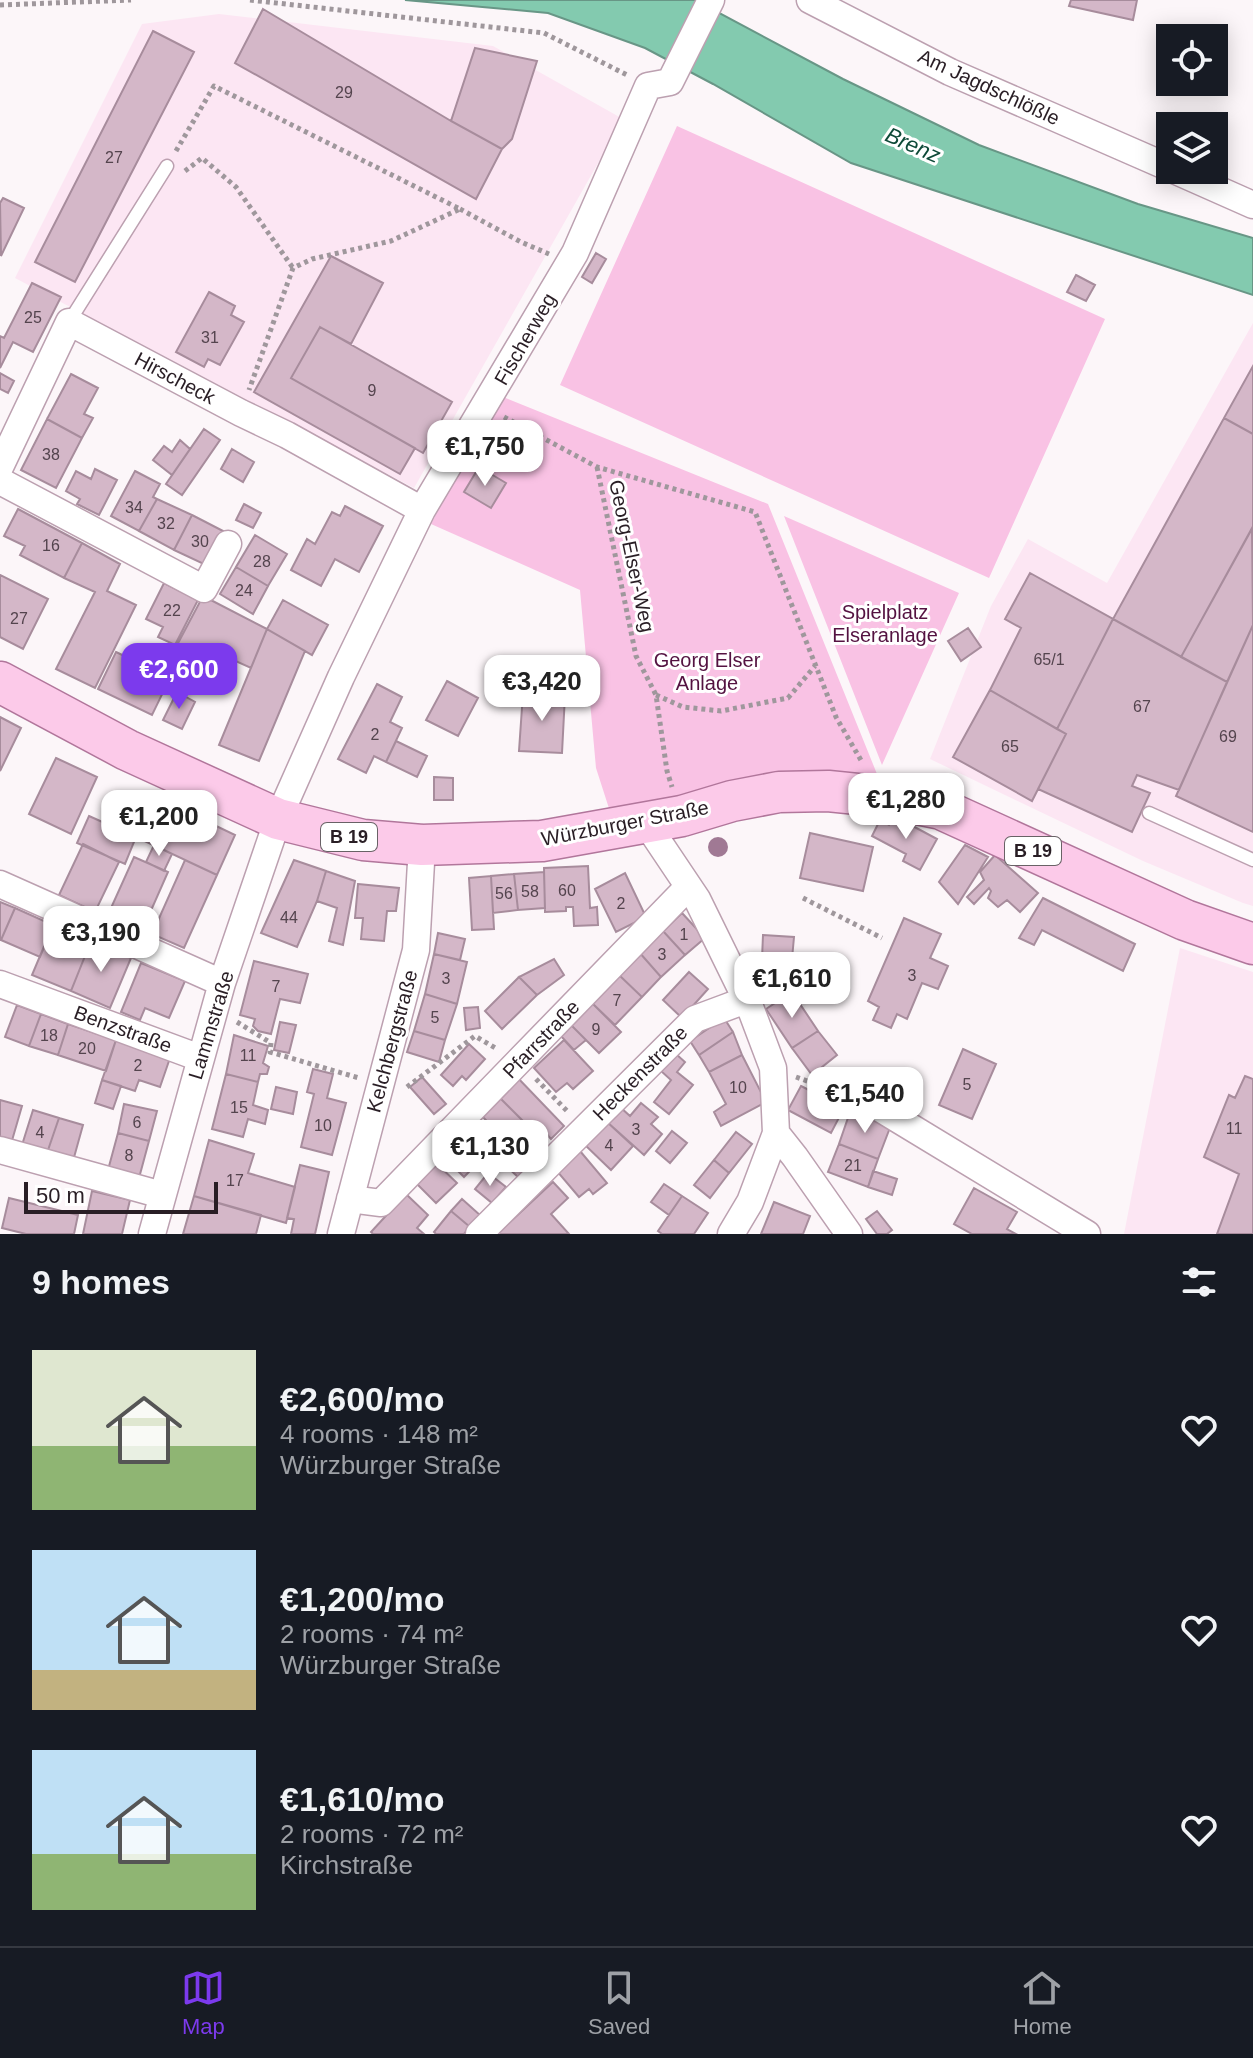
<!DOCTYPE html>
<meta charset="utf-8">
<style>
body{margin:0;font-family:Helvetica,sans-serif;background:#20242c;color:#f1f3f6;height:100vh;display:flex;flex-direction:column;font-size:30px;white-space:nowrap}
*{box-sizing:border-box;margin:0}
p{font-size:26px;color:#9ea1a6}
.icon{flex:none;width:44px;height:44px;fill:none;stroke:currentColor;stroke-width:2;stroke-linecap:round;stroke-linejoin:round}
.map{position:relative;height:1234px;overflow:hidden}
.sheet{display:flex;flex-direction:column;background:#171b24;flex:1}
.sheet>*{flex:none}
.buttons{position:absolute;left:1156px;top:24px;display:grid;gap:16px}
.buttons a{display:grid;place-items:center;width:72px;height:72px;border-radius:0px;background:#171b24;box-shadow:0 4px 20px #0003;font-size:40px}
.scale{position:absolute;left:24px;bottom:20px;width:194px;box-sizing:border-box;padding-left:8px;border:4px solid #291e25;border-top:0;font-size:22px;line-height:28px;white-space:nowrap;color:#291e25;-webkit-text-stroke:6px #fff;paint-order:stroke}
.price{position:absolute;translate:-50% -68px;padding:0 18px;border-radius:16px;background:#fff;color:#222;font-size:26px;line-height:52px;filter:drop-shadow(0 2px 4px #0008)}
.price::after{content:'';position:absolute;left:50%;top:48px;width:24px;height:18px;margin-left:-12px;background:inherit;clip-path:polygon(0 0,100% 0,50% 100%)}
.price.current{background:#7c3aed;color:#fff}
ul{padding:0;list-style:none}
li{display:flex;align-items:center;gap:24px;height:200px;padding:0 32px}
li span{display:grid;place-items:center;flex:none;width:224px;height:160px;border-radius:0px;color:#555}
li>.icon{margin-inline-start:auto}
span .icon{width:96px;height:96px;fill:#fffc;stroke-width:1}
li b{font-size:34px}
h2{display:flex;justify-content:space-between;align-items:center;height:96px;padding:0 32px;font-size:34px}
.tabs{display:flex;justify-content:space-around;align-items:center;height:112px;border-top:2px solid #363941;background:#171b24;font-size:22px;color:#9ea1a6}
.tabs a{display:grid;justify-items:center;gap:4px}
.tabs .current{color:#7c3aed}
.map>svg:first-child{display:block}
.built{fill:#fce6f3}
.green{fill:#f9c2e4}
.water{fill:#83caaf;stroke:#689686;stroke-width:2}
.building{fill:#d4b7c8;stroke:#a78c9c;stroke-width:2}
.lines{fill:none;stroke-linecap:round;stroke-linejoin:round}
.lane-casing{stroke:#bca0b0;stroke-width:15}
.street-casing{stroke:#bca0b0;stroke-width:29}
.primary-casing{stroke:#b1769b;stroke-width:43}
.path{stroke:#9f979c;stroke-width:5;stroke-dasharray:4 4;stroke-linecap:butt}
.lane{stroke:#fff;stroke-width:12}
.street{stroke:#fff;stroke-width:26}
.primary{stroke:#fccae9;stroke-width:40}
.tree{fill:#a07994}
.labels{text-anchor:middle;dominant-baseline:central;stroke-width:6;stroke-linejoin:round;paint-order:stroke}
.number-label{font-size:16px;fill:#54444e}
.shield{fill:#fff;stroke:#696266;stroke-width:2}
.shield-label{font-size:18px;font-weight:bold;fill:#291e25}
.street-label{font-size:20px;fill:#291e25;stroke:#fff}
.park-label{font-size:20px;fill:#541241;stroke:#fff}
.water-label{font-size:22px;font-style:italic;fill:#0e4a38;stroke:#fff}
</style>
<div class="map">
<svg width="1253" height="1234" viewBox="0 0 1253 1234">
<rect width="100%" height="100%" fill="#fcf6f9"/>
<path class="built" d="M219 14 493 46 623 119 414 488 15 278 142 24Z
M1253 323V906L1243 903 1143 861 930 759 991 606 1028 539 1107 583Z
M1180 948 1253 972V1234H1124Z"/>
<path class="green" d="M677 126 1105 319 989 578 560 385Z
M498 395 768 504 879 779 615 827 596 768 580 590 431 524Z
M784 516 959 593 882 765Z"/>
<path class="water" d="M405 0H695L843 79 979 145 1138 204 1253 238V295L851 163 713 84 645 48 548 13Z"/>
<path class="building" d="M1071 0H1137L1133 20 1069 6Z
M263 9 451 121 502 149 476 199 235 63Z
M153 31 194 52 75 282 35 262Z
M475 48 537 61 512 139 502 149 451 121Z
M3 198 24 208 1 256 0 203Z
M596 253 606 259 592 283 582 277Z
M331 256 383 283 351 344 320 327 291 378 415 448 400 474 254 392Z
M1076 275 1095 285 1086 301 1067 292Z
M32 283 61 297 33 352 13 342 0 368V336L4 338Z
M209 292 235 306 231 315 244 322 220 365 208 359 204 367 176 352Z
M320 327 452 402 423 453 291 378Z
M1253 366V434L1224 418Z
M0 373 14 381 8 393 0 389Z
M71 374 98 388 84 414 93 418 82 438 47 419Z
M1224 418 1253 434V527L1181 657 1113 619Z
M47 419 82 438 56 488 21 470Z
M204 429 220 440 182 495 166 484Z
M180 440 190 449 172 475 153 460 164 446 172 452Z
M232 449 254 462 243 482 221 469Z
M479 467 506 483 491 508 464 492Z
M95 469 117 480 99 515 77 504 80 499 66 491 76 471 91 479Z
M135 471 160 484 153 497 157 499 139 531 111 516Z
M157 499 192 515 174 550 139 531Z
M244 504 261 513 253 528 236 520Z
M345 506 383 526 359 572 335 559 321 586 291 570 307 539 315 544 332 512 340 516Z
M18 509 82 543 64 578 20 555 25 546 4 536Z
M192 515 225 532 208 566 174 550Z
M1252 528 1253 625 1227 682 1181 657Z
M255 535 287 554 268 586 236 567Z
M82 543 120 564 107 591 136 605 95 688 56 669 95 592 64 578Z
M236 567 268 586 253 614 220 594Z
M1030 573 1113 619 1057 729 990 690 1021 628 1005 619Z
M0 575 48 599 23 649 0 637Z
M164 583 198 600 175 645 158 637 163 627 146 619Z
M203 596 267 629 251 668 200 645 194 654 176 647Z
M283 600 328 625 312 655 267 629Z
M1113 619 1227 682 1179 790 1137 775 1132 786 1150 793 1132 832 1038 789 1066 734 1057 729Z
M1253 625V832L1176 796Z
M968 628 981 647 961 661 948 641Z
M267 629 305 651 259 761 219 745Z
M116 652 170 678 152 715 98 689Z
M447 681 478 698 458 736 426 720Z
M377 684 402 697 390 722 402 728 386 762 374 756 366 773 338 759Z
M990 690 1066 734 1032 801 953 757Z
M177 692 195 702 182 729 163 720Z
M523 693 565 695 562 753 519 751Z
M0 717 21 728 0 771Z
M396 741 427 756 417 777 386 762Z
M56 758 97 777 71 834 29 814Z
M434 777 453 778V800H434Z
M156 797 235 835 217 875 136 837Z
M89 816 136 837 125 864 77 843Z
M894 816 937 839 920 870 903 861 906 854 872 836 880 820 889 825Z
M810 833 873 847 863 891 800 878Z
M83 844 119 862 95 912 59 895Z
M154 845 172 854 164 871 146 862Z
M965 845 988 857 958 904 939 882Z
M995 855 1038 893 1020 912 1007 900 998 907 988 898 991 891 989 888 974 904 967 897 984 880 980 872Z
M134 857 168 872 142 931 126 924 129 916 111 908Z
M185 860 217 875 184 948 152 934Z
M294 860 326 871 317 901 297 947 261 933Z
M588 866 590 908 597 907 598 925 574 926 573 907H566V911L545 912 544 868Z
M326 871 355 881 343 945 329 941 337 908 317 901Z
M544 872 545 908 518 910 514 874Z
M625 873 646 917 616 932 595 889Z
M514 874 518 910 493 913 491 876Z
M491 876 494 929 472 930 469 878Z
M358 884 399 888 396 911H387L384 941 361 939 363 918H355Z
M1043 898 1135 944 1123 971 1042 930 1034 945 1019 938Z
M0 902 15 908 1 940H0Z
M15 908 53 925 40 957 1 940Z
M682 913 705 938 685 955 663 931Z
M904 918 941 934 930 958 948 966 938 989 922 983 907 1019 897 1014 891 1028 873 1020 879 1007 868 1001Z
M53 925 91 941 71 991 32 975Z
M663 931 685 955 661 977 639 952Z
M438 933 465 939 460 960 434 954Z
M763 935 794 937 792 959H762Z
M91 941 131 958 110 1008 71 991Z
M639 952 661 977 642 997 619 975Z
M434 954 467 962 457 1004 425 994Z
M554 959 564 975 537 995 519 977Z
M762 959H792V991H762Z
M254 961 308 974 300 1003 280 999 271 1034 258 1031 253 1026 255 1019 240 1015Z
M141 963 185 981 169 1018 145 1008 140 1020 121 1012Z
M689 972 708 989 682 1018 663 1000Z
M619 975 642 997 615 1025 592 1003Z
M519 977 537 995 502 1029 485 1011Z
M792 992 818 1031 792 1048 766 1009Z
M425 994 457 1004 445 1040 414 1031Z
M592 1003 621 1032 599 1053 570 1024Z
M17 1005 41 1014 29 1046 5 1037Z
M478 1007 480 1028 466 1030 464 1008Z
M41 1014 68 1024 58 1055 29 1046Z
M724 1018 733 1032 699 1055 690 1041Z
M280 1022 296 1025 289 1053 274 1050Z
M68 1024 116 1040 106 1071 58 1055Z
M570 1024 586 1040 574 1050 559 1034Z
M414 1031 445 1040 439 1062 407 1052Z
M818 1031 837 1055 812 1075 792 1048Z
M733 1032 742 1055 709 1072 699 1055Z
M234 1035 268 1046 263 1063 269 1067 267 1074H260L258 1082 226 1074Z
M116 1040 170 1058 160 1087 139 1080 135 1091 102 1080Z
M564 1040 593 1071 573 1089 567 1083 556 1092 534 1068Z
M469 1044 485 1059 466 1080 462 1076 453 1086 441 1075Z
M963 1049 996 1064 972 1119 939 1105Z
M676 1054 685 1062 677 1072 693 1085 669 1114 654 1102 671 1080 661 1071Z
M742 1055 766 1102 721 1126 714 1112 726 1104 709 1072Z
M313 1069 333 1074 327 1098 346 1103 332 1155 301 1147 314 1094 307 1092Z
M226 1074 258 1082 253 1105 268 1110 265 1124 248 1119 243 1137 212 1129Z
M516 1076 564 1126 551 1139 535 1121 529 1127 497 1095Z
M1245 1076 1253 1079V1234H1217L1239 1174 1204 1157 1229 1095 1235 1098Z
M422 1077 446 1104 434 1114 410 1087Z
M102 1080 121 1086 113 1109 95 1103Z
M801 1086 844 1108 831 1133 788 1110Z
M276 1087 297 1092 293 1114 271 1109Z
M497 1095 529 1127 510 1145 479 1113Z
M0 1100 22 1106 11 1144 0 1140Z
M641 1103 658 1117 651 1124 662 1134 644 1155 606 1121 620 1107 630 1116Z
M124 1104 157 1111 149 1141 118 1133Z
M33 1110 59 1118 47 1153 22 1145Z
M850 1112 891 1125 878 1159 839 1144Z
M59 1118 83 1125 73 1161 47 1153Z
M606 1121 633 1146 611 1170 585 1145Z
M469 1126 492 1148 464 1177 441 1154Z
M672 1131 687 1143 670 1163 656 1151Z
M736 1132 752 1144 729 1173 714 1160Z
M118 1133 149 1141 139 1178 108 1170Z
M209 1140 254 1154 248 1173 295 1187 286 1223 194 1196Z
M839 1144 878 1159 868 1187 828 1172Z
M515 1146 533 1163 519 1178 501 1161Z
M580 1151 607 1183 593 1194 589 1189 579 1197 556 1170Z
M714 1160 729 1173 710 1198 694 1185Z
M435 1162 457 1183 436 1203 416 1183Z
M300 1165 329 1172 315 1234H291L294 1219 287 1218Z
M873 1171 897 1179 892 1195 868 1187Z
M488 1173 506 1187 492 1203 475 1189Z
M553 1182 568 1198 551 1214 569 1234H497Z
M664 1184 682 1196 669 1215 651 1202Z
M974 1188 1017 1212 1007 1229 1016 1234H972L954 1224Z
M92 1191 130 1200 122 1234H83Z
M406 1194 428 1215 417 1228 424 1234H373L371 1232Z
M194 1196 261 1215 256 1234H183Z
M682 1196 708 1213 694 1234H662L658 1231Z
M9 1198 78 1215 74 1234H26L2 1228Z
M462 1199 481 1216 470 1227 451 1211Z
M774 1202 810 1216 803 1234H761Z
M451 1211 470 1227 464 1234H436L434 1232Z
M877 1211 892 1230 887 1234H877L866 1219Z"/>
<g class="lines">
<defs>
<path id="lane" d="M69 322 167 166
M1149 813 1253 860"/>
<path id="street" d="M810 0 950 72 1170 168
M1174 170 1253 205
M0 467 69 322 241 413 287 435 422 510
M0 481 204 589 228 544
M646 823 697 899 750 1007 773 1068 776 1133 750 1202 731 1234
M0 884 222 983
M0 984 200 1058
M876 1106 1087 1234
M776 1133 795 1157 849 1234
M0 1150 162 1195
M350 1199 381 1203 688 887
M152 1234 222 983 278 819 341 677 422 510 575 253 648 86 670 82 711 0
M341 1234 416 950 422 845
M479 1234 695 1019 746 1000"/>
<path id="primary" d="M0 682 127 750 278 819 363 840 422 845 542 841 682 816 732 801 779 792 828 791 877 796 941 809 1185 920 1253 944"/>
</defs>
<use href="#lane" class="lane-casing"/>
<use href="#street" class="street-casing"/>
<use href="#primary" class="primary-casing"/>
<path class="path" d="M250 0 544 33 629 76
M0 5 131 0
M176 151 214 86 460 209 391 241 312 259 293 268 249 390
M185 171 202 158 236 187 293 268
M460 209 521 242 549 254
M504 417 597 467 755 512 836 717 862 762
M597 467 636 656 656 695 667 771 672 787
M656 695 683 707 721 711 788 698 815 666
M803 898 882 938
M237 1022 271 1043 270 1052 359 1078
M796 1077 854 1098
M536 1079 568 1112
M407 1087 475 1036 497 1049"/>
<use href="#lane" class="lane"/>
<use href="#street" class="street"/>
<use href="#primary" class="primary"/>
</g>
<circle class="tree" cx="718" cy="847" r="10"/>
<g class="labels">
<g class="number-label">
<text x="344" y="92">29</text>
<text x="114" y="157">27</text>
<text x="33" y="317">25</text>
<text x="210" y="337">31</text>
<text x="372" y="390">9</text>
<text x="51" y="454">38</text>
<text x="134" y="507">34</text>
<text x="166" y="523">32</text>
<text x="200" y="541">30</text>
<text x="51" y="545">16</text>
<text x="262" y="561">28</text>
<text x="244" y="590">24</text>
<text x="172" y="610">22</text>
<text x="19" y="618">27</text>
<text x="1049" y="659">65/1</text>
<text x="1142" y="706">67</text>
<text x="375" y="734">2</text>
<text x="1228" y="736">69</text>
<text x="1010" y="746">65</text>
<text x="567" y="890">60</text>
<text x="530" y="891">58</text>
<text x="504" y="893">56</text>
<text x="621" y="903">2</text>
<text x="289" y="917">44</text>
<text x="684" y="934">1</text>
<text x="662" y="954">3</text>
<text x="912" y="975">3</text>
<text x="446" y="978">3</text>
<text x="276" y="986">7</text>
<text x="617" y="1000">7</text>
<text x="435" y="1017">5</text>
<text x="596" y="1029">9</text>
<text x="49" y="1035">18</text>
<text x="87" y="1048">20</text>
<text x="248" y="1055">11</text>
<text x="138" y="1065">2</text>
<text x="967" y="1084">5</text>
<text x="738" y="1087">10</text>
<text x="239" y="1107">15</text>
<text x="137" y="1122">6</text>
<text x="323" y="1125">10</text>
<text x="1234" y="1128">11</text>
<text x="636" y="1129">3</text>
<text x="40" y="1132">4</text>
<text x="609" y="1145">4</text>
<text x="129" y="1155">8</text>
<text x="853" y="1165">21</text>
<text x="235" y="1180">17</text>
</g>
<g class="shield">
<rect x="321" y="823" width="56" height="28" rx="6"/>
<rect x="1005" y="837" width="56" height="28" rx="6"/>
</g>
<g class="shield-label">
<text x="349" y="837">B 19</text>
<text x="1033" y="851">B 19</text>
</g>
<g class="street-label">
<text transform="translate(989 87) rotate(25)">Am Jagdschlößle</text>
<text transform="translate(525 339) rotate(-60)">Fischerweg</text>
<text transform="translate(175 378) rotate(28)">Hirscheck</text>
<text transform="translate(632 556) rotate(78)">Georg-Elser-Weg</text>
<text transform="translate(625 823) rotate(-11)">Würzburger Straße</text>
<text transform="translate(211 1025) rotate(-73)">Lammstraße</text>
<text transform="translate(123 1029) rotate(20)">Benzstraße</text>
<text transform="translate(541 1039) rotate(-46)">Pfarrstraße</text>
<text transform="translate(392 1041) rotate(-75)">Kelchbergstraße</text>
<text transform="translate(640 1073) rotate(-45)">Heckenstraße</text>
</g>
<g class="park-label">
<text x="885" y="612">Spielplatz<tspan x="885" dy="23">Elseranlage</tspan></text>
<text x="707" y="660">Georg Elser<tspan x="707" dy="23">Anlage</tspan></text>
</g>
<g class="water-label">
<text transform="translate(913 145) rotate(24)">Brenz</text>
</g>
</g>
</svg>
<div class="buttons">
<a><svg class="icon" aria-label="locate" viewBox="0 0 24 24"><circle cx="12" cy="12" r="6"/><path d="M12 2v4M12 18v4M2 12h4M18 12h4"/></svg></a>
<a><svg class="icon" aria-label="layers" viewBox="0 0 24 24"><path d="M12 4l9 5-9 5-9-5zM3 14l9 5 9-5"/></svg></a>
</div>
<div class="scale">50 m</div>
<b class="price" style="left:485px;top:488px">€1,750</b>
<b class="price current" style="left:179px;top:711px">€2,600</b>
<b class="price" style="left:542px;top:723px">€3,420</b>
<b class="price" style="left:906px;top:841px">€1,280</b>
<b class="price" style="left:159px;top:858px">€1,200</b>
<b class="price" style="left:101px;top:974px">€3,190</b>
<b class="price" style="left:792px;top:1020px">€1,610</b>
<b class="price" style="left:865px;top:1135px">€1,540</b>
<b class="price" style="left:490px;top:1188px">€1,130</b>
</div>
<section class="sheet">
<h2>9 homes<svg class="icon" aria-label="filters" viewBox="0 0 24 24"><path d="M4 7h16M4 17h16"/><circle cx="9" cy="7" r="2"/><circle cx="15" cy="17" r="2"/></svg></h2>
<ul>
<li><span style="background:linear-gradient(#dfe7d0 60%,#8fb573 0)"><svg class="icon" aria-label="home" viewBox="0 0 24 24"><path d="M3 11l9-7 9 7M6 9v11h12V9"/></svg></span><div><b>€2,600/mo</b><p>4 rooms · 148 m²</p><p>Würzburger Straße</p></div><svg class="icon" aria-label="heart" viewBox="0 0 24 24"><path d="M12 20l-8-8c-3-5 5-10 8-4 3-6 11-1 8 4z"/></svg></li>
<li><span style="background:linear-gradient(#bfe0f5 75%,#c2b280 0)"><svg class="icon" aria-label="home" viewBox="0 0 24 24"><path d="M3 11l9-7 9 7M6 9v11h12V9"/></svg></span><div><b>€1,200/mo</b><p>2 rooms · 74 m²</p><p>Würzburger Straße</p></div><svg class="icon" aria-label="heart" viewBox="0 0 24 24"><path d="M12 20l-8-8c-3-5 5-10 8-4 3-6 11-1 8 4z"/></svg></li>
<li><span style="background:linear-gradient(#bfe0f5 65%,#8fb573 0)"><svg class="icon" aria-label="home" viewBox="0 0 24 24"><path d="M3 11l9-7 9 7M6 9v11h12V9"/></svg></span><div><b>€1,610/mo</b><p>2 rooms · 72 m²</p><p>Kirchstraße</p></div><svg class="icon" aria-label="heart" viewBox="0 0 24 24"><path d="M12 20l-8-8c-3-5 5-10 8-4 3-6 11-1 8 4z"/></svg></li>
</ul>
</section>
<nav class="tabs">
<a class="current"><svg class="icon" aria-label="map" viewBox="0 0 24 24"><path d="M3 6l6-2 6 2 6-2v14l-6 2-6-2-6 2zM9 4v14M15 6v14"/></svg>Map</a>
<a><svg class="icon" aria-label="saved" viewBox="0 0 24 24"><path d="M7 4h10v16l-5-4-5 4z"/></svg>Saved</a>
<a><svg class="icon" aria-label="home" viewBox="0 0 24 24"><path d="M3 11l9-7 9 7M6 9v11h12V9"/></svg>Home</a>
</nav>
